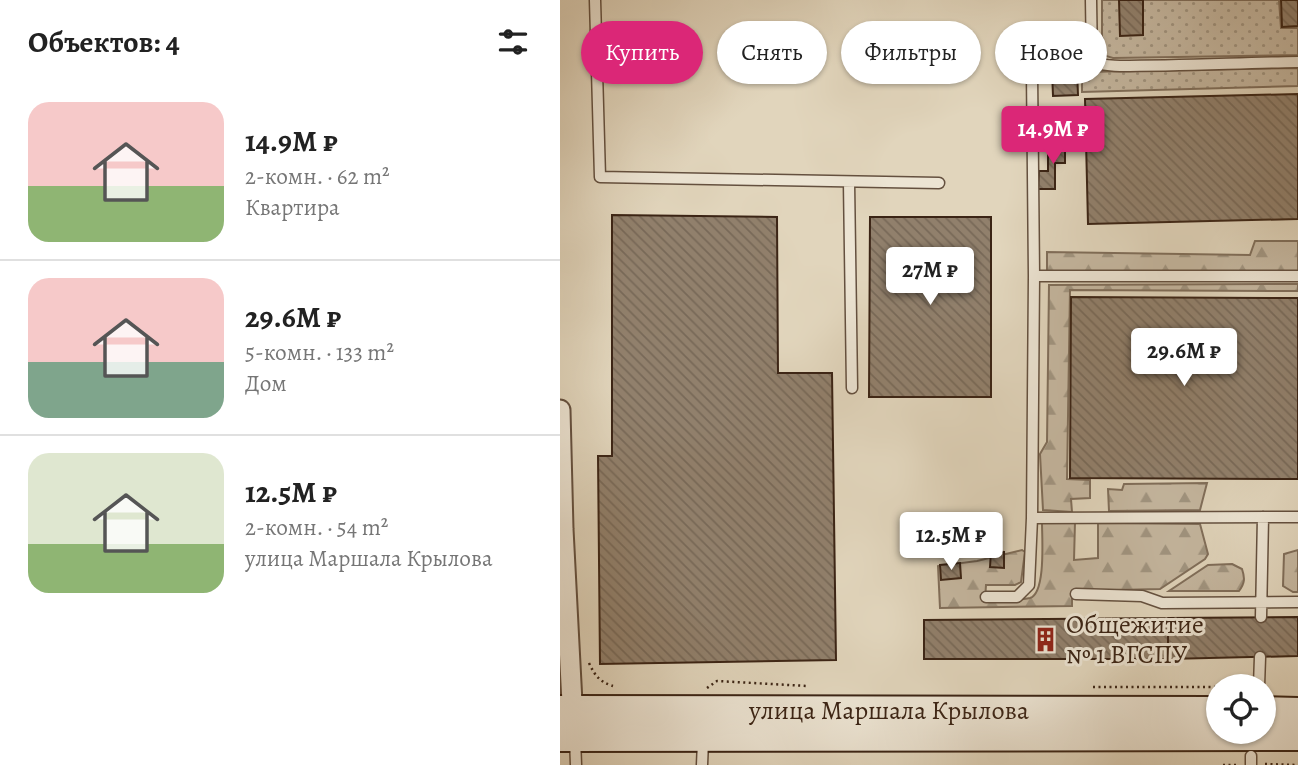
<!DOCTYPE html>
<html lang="ru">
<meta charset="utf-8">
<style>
body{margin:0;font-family:Alegreya,serif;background:#f6f6f6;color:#222;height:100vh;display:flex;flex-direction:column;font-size:26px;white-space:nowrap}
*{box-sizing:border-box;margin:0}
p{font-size:23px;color:#767676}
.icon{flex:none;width:38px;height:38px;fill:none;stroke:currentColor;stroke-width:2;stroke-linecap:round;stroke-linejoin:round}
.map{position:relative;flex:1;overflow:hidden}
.side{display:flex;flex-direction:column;background:#fff;width:560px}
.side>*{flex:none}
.top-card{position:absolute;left:21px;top:21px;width:611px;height:63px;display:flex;gap:14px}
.buttons{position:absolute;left:646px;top:674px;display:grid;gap:14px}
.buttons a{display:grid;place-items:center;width:70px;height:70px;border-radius:50%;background:#fff;box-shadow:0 2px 5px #0004;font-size:35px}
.price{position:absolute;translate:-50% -60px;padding:0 16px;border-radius:7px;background:#fff;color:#222;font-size:23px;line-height:46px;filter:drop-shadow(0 2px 4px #0008)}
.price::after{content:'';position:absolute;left:50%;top:42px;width:21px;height:16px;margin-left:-10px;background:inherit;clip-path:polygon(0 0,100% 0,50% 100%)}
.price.selected{background:#db2777;color:#fff}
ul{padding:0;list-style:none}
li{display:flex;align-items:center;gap:21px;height:175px;padding:0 28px}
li+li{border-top:2px solid #e0e0e0}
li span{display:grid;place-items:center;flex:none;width:196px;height:140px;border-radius:21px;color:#555}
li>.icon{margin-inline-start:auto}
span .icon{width:84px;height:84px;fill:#fffc;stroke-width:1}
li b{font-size:30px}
h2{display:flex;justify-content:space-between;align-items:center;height:84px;padding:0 28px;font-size:30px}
.chip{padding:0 24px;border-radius:32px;background:#fff;box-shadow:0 2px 5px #0004;font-size:24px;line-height:63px}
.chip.selected{background:#db2777;color:#fff}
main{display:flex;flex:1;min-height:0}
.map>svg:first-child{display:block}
.grass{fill:url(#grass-dots);stroke:#806e5a;stroke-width:2}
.forest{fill:url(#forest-firs);stroke:#806e5a;stroke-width:2}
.building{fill:url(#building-back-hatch);stroke:#3b2415;stroke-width:2}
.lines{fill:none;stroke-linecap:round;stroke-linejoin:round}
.lane-casing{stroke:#64503f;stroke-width:13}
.street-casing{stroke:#64503f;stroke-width:23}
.secondary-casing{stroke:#3b2415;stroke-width:32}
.path{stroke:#3b2415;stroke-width:2.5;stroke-dasharray:2 3.5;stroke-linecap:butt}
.lane{stroke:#ece4d3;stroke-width:10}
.street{stroke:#ece4d3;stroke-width:19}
.secondary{stroke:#ece4d3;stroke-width:28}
.labels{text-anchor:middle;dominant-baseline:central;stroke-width:6;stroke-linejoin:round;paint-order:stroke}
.poi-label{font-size:26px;fill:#3b2415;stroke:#ece4d3;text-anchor:start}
.street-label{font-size:26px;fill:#3b2415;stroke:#ece4d3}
</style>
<main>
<section class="side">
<h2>Объектов: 4<svg class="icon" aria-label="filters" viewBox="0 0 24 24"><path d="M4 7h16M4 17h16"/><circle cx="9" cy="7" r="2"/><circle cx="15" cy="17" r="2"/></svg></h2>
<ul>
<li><span style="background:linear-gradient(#f6c9c9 60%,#8fb573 0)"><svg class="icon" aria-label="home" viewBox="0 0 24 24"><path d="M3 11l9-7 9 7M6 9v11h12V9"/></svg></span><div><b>14.9M ₽</b><p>2-комн. · 62 m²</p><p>Квартира</p></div></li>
<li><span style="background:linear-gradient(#f6c9c9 60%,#7fa58c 0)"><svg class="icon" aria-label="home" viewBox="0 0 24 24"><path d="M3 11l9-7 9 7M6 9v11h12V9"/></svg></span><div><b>29.6M ₽</b><p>5-комн. · 133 m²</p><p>Дом</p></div></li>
<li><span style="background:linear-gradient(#dfe7d0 65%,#8fb573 0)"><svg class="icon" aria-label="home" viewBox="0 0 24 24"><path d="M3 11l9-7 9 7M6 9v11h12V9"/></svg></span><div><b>12.5M ₽</b><p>2-комн. · 54 m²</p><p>улица Маршала Крылова</p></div></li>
</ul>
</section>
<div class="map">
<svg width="738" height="765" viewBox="0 0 738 765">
<defs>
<pattern id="grass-dots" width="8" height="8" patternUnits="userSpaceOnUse" patternTransform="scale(1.75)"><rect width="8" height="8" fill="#c5b7a0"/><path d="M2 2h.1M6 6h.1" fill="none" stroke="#a19581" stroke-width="1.8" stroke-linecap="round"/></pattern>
<pattern id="forest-firs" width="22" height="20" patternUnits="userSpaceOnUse" patternTransform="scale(1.75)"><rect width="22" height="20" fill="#c5b7a0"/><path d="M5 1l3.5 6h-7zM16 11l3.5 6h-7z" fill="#a19581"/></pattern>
<pattern id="building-back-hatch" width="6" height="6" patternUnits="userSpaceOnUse" patternTransform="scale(1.75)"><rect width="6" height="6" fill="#91806c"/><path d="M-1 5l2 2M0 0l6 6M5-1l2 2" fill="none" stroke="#786958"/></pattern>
</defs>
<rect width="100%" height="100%" fill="#e1d5bc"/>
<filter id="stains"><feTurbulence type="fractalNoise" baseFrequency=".00286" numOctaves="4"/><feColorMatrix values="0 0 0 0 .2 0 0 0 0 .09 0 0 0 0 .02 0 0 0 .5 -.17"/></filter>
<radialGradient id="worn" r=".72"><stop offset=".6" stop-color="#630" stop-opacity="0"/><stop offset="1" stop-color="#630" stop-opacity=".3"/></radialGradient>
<path class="grass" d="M542 0H719L721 28H738V55L553 58 546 56 542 50Z
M738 68V86L522 92V72Z"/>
<path class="forest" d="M695 241H738V271L487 272V252L690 255Z
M738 284V291L510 290 507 479 530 480V498L511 499 512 512 483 510 480 454 487 442 489 285Z
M647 483 640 510 549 511 548 489 562 490 564 484Z
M515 522 514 560 538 558V523L640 524 648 554 645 559 600 589 512 591V606L380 608 378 566 417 561 462 550 465 552 461 582 455 585H426L425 600C438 600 457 601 470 598 486 593 482 538 482 523Z
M738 550V592H733L723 586 724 554Z
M672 564 682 569C685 578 685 583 679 591H609L648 565Z"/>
<path class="building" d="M559 0H583V35L560 36Z
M721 0H738V26L722 27Z
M517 69 518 95 493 96 492 70Z
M738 94V219L528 224 525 99Z
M497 137H505V163H495V189H478L479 171H488V152H497Z
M52 215 217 217 218 373H272L276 660 40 664 38 456H52Z
M310 217H431V397H309Z
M511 297 738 298V479L510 478Z
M431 551 444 552V568L430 567Z
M400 563 401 578 381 580 380 565Z
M738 617V656L608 659V618Z
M608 618V659H364V620Z"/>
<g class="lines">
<defs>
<path id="lane" d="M35 0 40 177 379 183
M531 0 532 61
M289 182 292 388
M474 276H738
M472 518 738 517
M516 594 582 596 602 603 738 602
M426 597H457L469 585 472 518 474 276 472 72 476 66C505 51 531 66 560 66 620 66 679 63 738 62
M701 617 703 517
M699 686 700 657
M15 738 16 765
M142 765 143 741
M691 765V756"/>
<path id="street" d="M0 410 3 529 13 722"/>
<path id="secondary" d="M0 710 658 711
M704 711 738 712
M0 737 738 736"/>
</defs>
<use href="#lane" class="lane-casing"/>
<use href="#street" class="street-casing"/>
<use href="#secondary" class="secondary-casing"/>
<path class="path" d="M29 663C35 676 40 682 53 686
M533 687H658
M147 688 157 681 247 686
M705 764 738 765
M663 765H677"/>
<use href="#lane" class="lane"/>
<use href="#street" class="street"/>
<use href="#secondary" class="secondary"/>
</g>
<defs>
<symbol id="building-bare" viewBox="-9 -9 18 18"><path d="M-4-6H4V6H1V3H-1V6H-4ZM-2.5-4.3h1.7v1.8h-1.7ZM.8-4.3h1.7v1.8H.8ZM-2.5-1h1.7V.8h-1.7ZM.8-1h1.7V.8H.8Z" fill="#8f2418" stroke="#ece4d3" stroke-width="2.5" paint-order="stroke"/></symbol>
</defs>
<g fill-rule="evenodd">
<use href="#building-bare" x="468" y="622" width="35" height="35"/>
</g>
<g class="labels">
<g class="poi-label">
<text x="506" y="624">Общежитие<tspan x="506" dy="30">№ 1 ВГСПУ</tspan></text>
</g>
<g class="street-label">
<text x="329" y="710">улица Маршала Крылова</text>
</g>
</g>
<rect width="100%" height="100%" filter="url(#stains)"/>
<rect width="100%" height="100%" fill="url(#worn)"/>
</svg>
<div class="buttons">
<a><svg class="icon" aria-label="locate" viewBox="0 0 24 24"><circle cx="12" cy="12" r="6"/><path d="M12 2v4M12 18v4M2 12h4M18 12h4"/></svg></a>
</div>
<b class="price selected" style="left:493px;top:166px">14.9M ₽</b>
<b class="price" style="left:370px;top:307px">27M ₽</b>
<b class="price" style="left:624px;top:388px">29.6M ₽</b>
<b class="price" style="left:391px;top:572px">12.5M ₽</b>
<div class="top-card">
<a class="chip selected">Купить</a>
<a class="chip">Снять</a>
<a class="chip">Фильтры</a>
<a class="chip">Новое</a>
</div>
</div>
</main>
